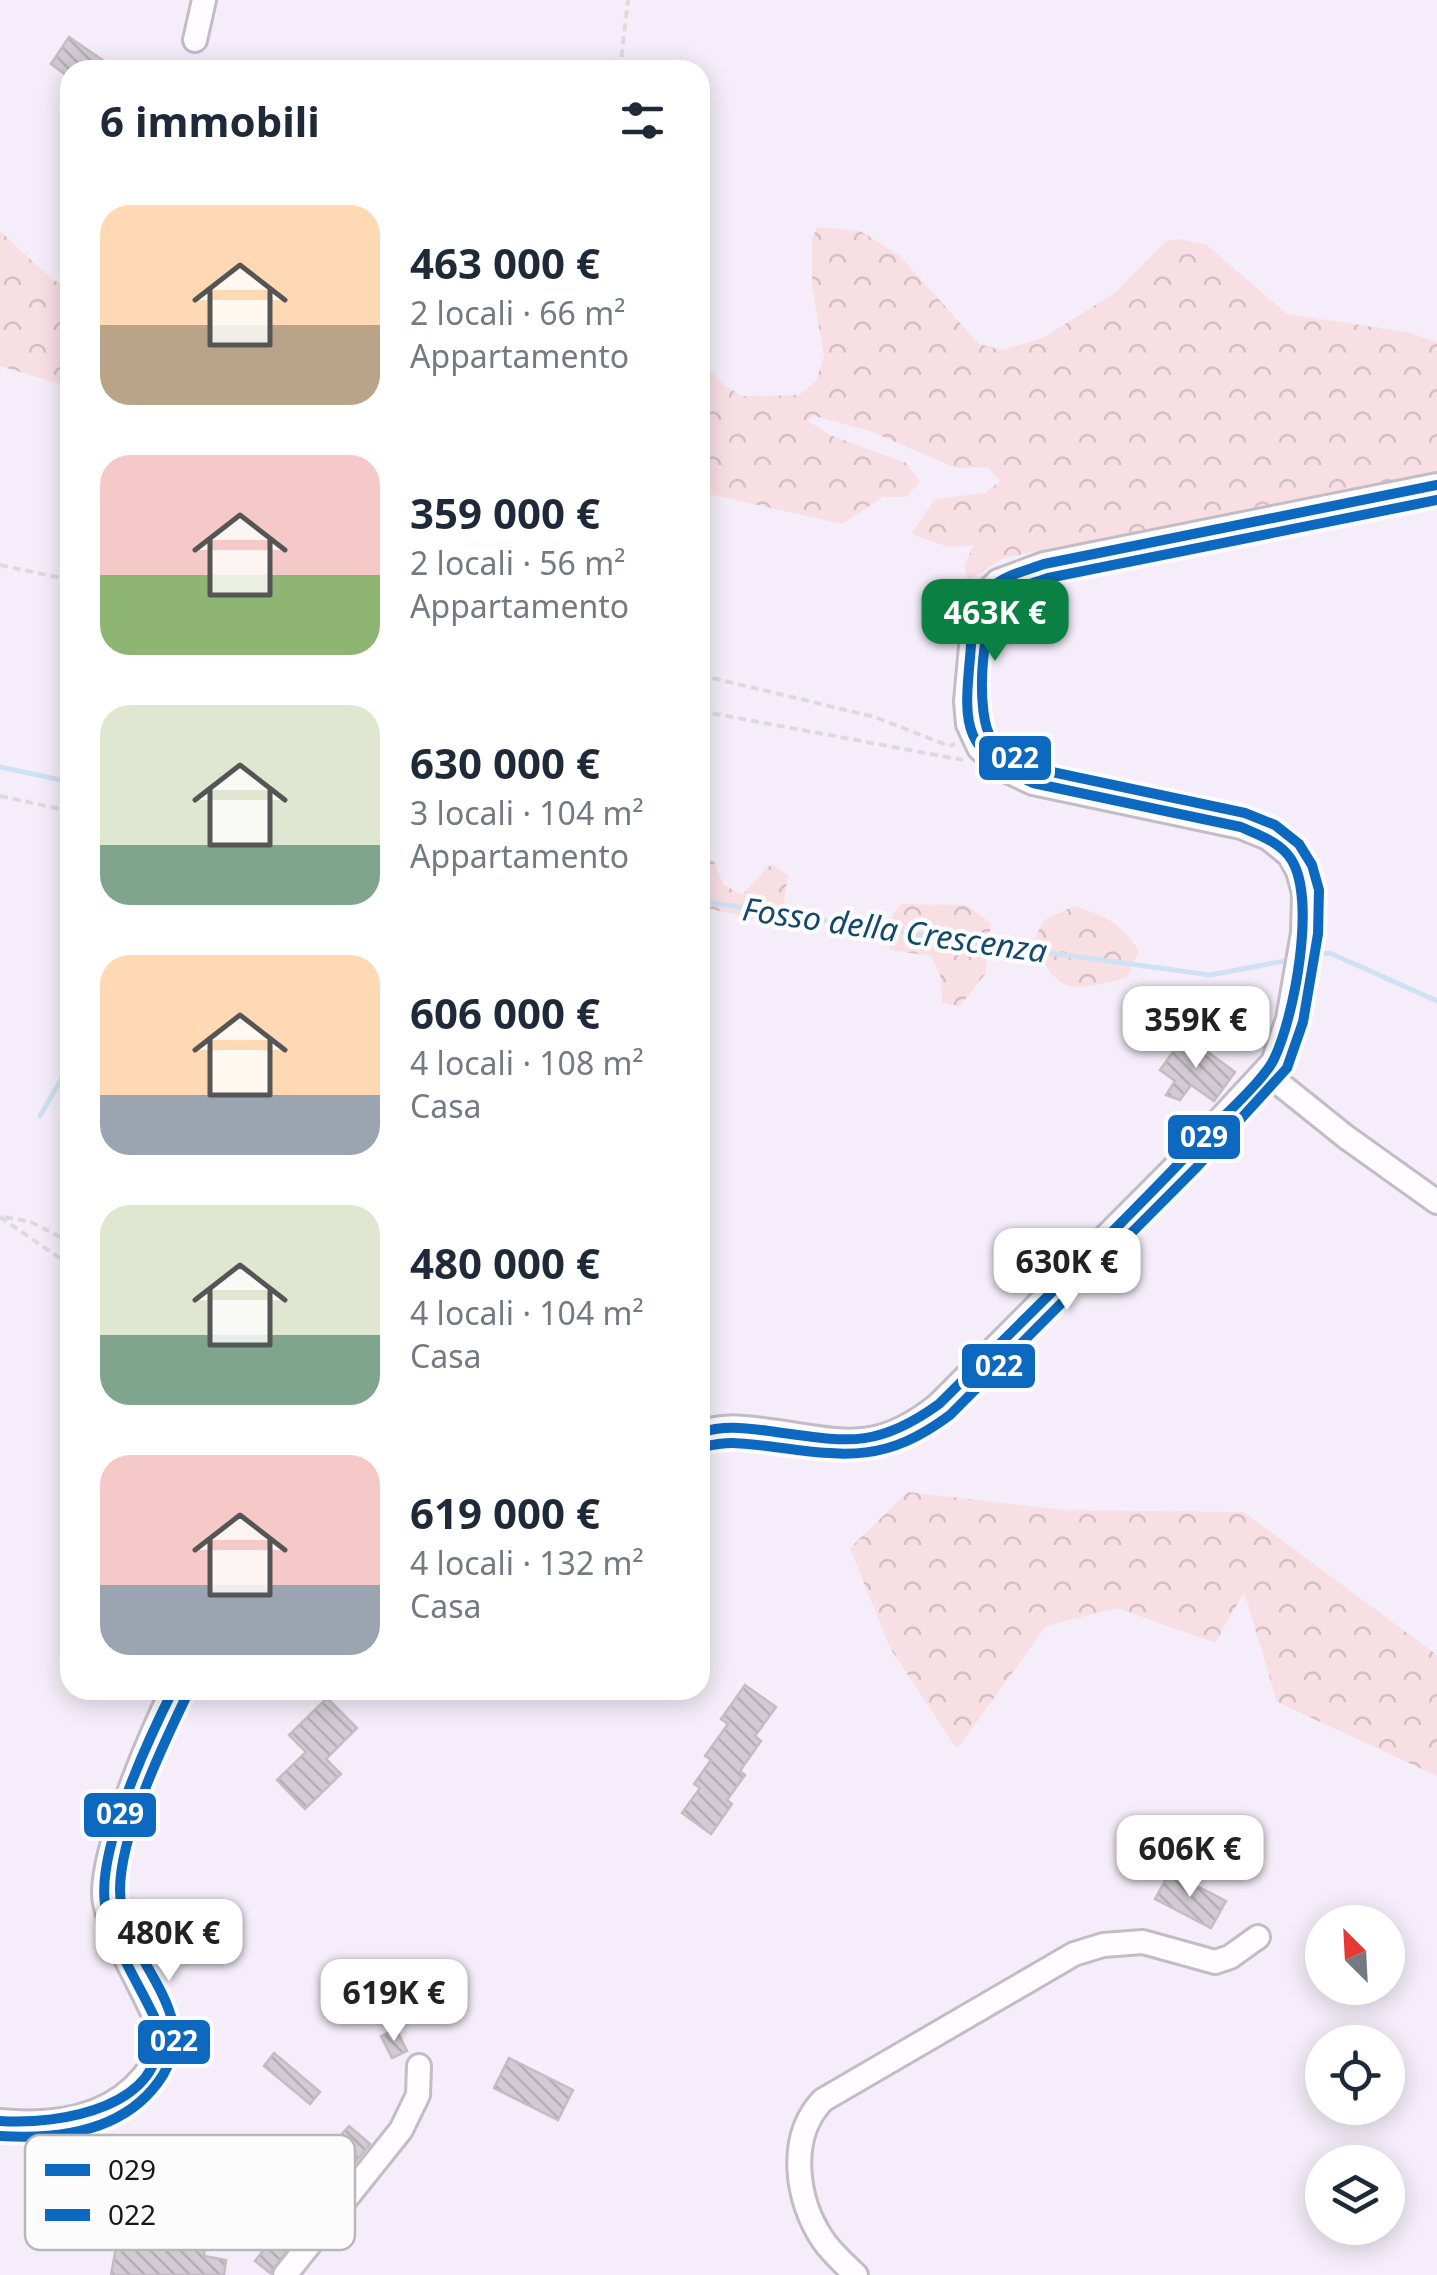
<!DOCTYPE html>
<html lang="it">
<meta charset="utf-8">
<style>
body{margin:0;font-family:"Noto Sans",sans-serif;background:#f2f2f3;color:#1f2937;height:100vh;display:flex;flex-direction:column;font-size:38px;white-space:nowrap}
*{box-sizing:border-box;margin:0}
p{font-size:32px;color:#747a83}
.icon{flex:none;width:55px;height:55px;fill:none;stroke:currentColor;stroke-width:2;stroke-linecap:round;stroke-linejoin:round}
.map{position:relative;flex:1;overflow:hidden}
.side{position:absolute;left:60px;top:60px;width:650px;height:1640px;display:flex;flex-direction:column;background:#fff;border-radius:30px;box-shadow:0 5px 25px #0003}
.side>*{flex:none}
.needle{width:65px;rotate:336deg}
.tools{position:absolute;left:1305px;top:1905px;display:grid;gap:20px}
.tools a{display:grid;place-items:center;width:100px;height:100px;border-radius:50%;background:#fff;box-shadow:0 5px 25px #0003;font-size:50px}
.price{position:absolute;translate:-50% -85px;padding:0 22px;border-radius:20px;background:#fff;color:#222;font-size:32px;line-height:65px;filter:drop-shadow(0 2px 5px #0008)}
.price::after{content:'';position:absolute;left:50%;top:60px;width:30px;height:22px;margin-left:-15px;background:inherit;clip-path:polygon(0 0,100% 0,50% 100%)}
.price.current{background:#0b8043;color:#fff}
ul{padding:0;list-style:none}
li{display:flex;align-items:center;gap:30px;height:250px;padding:0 40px}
li span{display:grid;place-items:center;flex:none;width:280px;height:200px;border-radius:30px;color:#555}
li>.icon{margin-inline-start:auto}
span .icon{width:120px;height:120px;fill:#fffc;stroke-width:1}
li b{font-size:42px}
h2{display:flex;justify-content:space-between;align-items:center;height:120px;padding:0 40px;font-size:42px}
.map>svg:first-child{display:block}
.forest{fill:url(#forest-crowns)}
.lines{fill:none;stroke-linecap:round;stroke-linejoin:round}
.stream{stroke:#d0e1f5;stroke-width:5}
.building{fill:url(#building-back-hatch);stroke:#c4bcc4;stroke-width:2.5}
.minor-casing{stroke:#c2bcc6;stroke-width:28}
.path{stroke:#dcdade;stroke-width:4;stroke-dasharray:8 5;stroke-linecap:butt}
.minor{stroke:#fefcfe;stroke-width:22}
.bus-1-casing{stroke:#fcfcfc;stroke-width:18}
.bus-2-casing{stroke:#fcfcfc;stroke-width:18}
.bus-1{stroke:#0c69bf;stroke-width:10}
.bus-2{stroke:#0c69bf;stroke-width:10}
.labels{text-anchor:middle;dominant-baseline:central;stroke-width:9;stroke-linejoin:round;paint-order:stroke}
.water-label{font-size:32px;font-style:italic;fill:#14476e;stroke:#fcfcfc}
.key{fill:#fcfcfc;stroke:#b8b7b9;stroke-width:2.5}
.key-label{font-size:28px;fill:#1b161e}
.line-badge{stroke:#fcfcfc;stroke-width:4}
.badge-label{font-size:28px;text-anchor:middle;font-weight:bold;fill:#fff}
</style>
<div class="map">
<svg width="1437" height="2275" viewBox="0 0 1437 2275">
<defs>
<pattern id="forest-crowns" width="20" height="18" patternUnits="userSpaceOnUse" patternTransform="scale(2.5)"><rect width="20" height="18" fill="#f8dfe4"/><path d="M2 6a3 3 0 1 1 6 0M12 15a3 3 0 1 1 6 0" fill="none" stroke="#d4bfc3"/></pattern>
<pattern id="building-back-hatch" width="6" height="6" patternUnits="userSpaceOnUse" patternTransform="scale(2.5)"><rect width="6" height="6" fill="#d3cbd3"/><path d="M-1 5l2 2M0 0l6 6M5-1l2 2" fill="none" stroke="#b5aeb5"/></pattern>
</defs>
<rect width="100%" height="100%" fill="#f5eefa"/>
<path class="forest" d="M818 227 860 231 899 255 979 344 1001 350 1043 338 1116 292 1166 241 1181 239 1207 245 1287 314 1407 332 1437 342V472L1004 558 968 580 964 566 974 545 948 547 911 534 935 499 985 493 1000 481 988 467 956 468 870 431 814 416 808 421 830 435 906 463 920 482 906 497H883L842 524 700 492V359L725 386 742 396 799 395 816 381 824 356 812 287V238Z
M0 231 53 280 70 286V387L0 366Z
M700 859 714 861 723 884 742 895 771 864 788 875 784 903 765 921 700 907Z
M901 904 966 905 991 923 986 973 959 1007 942 1002 940 975 931 956 890 950 885 925Z
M1074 906C1106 916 1120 922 1139 951L1127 978C1071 991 1060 998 1033 942L1044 920Z
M908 1492 1064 1510 1244 1512 1437 1655V1776L1277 1702 1244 1592 1215 1643 1117 1608 1046 1626 957 1749 890 1648 850 1548Z"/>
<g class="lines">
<path class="stream" d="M0 767 70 782
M700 901 892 931 1210 975 1290 960
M1306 957 1330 953 1437 1001
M40 1116 70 1064"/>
</g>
<path class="building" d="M69 37 117 70H70V78L51 64Z
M1238 996V1024H1207V997Z
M1185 1035 1235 1072 1214 1101 1191 1085 1180 1100 1166 1095 1175 1081 1160 1070Z
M745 1685 776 1707 755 1736 761 1741 740 1771 745 1775 727 1800 732 1804 711 1834 682 1813 700 1788 694 1784 711 1760 705 1756 728 1724 721 1719Z
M327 1698 357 1728 326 1759 341 1774 305 1809 277 1780 306 1752 289 1735Z
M1170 1872 1226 1901 1211 1928 1155 1899Z
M396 2029 407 2051 392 2058 381 2036Z
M274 2053 320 2092 310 2104 264 2066Z
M509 2058 573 2090 558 2120 494 2088Z
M349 2126 370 2144 341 2180 319 2160Z
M275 2198 293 2213 304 2199 318 2210 270 2273 255 2261 280 2229 262 2215Z
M157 2238 205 2247 204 2256 226 2260 224 2275H111L117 2242 154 2249Z"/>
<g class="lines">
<defs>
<path id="minor" d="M195 40 204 0
M1265 1072 1346 1137 1437 1202
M700 1433C721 1425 739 1427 762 1430 838 1439 873 1458 939 1404L1186 1156 1273 1062 1288 1019 1303 933 1304 893 1298 871 1289 855 1268 838 1241 827 1033 783 1001 768 979 748 968 724 966 701 974 614 983 596 998 581 1044 564 1437 485
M0 2121C52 2126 109 2119 144 2076 157 2059 162 2046 158 2025 142 1984 114 1946 105 1903 96 1862 152 1730 173 1690
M285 2275 401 2130 418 2095 419 2066
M856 2275C844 2264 832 2253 823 2240 796 2200 787 2137 823 2100L1074 1954 1103 1945 1143 1942 1215 1962 1230 1957 1258 1937"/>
</defs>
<use href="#minor" class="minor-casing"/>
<path class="path" d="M620 70 628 0
M0 565 70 580
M700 675 875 717 949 746 955 744
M700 711 963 760
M0 796 70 811
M0 1217 70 1265
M5 1217 31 1222 70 1242"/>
<use href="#minor" class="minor"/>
<defs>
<path id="bus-1" d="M700 1433C723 1425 745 1428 769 1431 844 1441 874 1451 939 1404 1029 1314 1121 1226 1208 1133 1225 1114 1264 1080 1274 1059 1294 1018 1317 899 1291 859 1280 842 1259 835 1241 827L1033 783C964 751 963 729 970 658 972 637 971 614 983 597 996 577 1022 572 1044 564L1437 485
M0 2121C59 2125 170 2108 158 2025 141 1986 112 1946 105 1904 97 1849 148 1740 173 1690"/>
<path id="bus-2" d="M705 1447C728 1440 750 1444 774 1447 848 1457 887 1462 950 1415L1197 1167 1287 1068 1303 1022 1318 934 1319 890 1312 865 1299 844 1275 825 1245 813 1038 769C1021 761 1003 754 992 739 975 717 981 622 999 602 1010 588 1032 584 1048 578L1437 500
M0 2136C60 2140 128 2131 163 2075 172 2060 177 2042 173 2024 163 1978 120 1940 120 1890 120 1835 162 1747 186 1697"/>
</defs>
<use href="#bus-1" class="bus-1-casing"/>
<use href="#bus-2" class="bus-2-casing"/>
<use href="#bus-1" class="bus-1"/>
<use href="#bus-2" class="bus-2"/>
</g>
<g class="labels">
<g class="water-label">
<text transform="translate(895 929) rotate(8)">Fosso della Crescenza</text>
</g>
</g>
<rect x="25" y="2135" width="330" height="115" rx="15" class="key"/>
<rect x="45" y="2164" width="45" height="12" fill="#0c69bf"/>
<rect x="45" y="2209" width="45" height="12" fill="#0c69bf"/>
<g class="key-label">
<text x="108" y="2180">029</text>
<text x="108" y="2225">022</text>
</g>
<g class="line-badge">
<rect x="977" y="734" width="76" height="48" rx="10" fill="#0c69bf"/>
<rect x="1166" y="1113" width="76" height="48" rx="10" fill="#0c69bf"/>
<rect x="960" y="1342" width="77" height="48" rx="10" fill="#0c69bf"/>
<rect x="82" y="1791" width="76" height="48" rx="10" fill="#0c69bf"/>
<rect x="136" y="2018" width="76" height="48" rx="10" fill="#0c69bf"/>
</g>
<g class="badge-label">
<text x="1015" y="768">022</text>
<text x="1204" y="1147">029</text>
<text x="999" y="1376">022</text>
<text x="120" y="1824">029</text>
<text x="174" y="2051">022</text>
</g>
</svg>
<div class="tools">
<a><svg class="needle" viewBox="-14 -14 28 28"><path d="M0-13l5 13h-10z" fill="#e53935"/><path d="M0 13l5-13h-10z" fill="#747a83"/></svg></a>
<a><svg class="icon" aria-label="locate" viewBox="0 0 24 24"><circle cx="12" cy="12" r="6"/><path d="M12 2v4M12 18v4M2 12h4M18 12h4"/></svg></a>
<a><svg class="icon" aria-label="layers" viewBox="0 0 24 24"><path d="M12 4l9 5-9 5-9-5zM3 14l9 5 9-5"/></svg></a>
</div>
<b class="price current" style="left:995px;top:664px">463K €</b>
<b class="price" style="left:1196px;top:1071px">359K €</b>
<b class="price" style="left:1067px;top:1313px">630K €</b>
<b class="price" style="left:1190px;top:1900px">606K €</b>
<b class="price" style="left:169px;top:1984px">480K €</b>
<b class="price" style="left:394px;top:2044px">619K €</b>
<section class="side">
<h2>6 immobili<svg class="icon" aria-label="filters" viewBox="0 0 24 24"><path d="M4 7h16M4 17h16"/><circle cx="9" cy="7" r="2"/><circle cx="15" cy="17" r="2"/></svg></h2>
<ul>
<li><span style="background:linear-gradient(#ffd9b3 60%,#b9a48a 0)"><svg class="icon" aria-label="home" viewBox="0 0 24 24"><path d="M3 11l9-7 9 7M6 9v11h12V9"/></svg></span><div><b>463 000 €</b><p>2 locali · 66 m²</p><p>Appartamento</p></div></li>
<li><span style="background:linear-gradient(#f6c9c9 60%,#8fb573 0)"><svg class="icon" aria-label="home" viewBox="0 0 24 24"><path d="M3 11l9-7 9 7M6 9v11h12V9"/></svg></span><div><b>359 000 €</b><p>2 locali · 56 m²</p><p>Appartamento</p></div></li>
<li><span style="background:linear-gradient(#dfe7d0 70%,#7fa58c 0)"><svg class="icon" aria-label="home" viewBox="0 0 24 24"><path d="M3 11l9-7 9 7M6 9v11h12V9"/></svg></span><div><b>630 000 €</b><p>3 locali · 104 m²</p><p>Appartamento</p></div></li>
<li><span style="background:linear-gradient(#ffd9b3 70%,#9aa5b1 0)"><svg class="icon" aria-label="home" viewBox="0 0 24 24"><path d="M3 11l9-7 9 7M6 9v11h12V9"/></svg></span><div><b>606 000 €</b><p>4 locali · 108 m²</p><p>Casa</p></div></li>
<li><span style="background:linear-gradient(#dfe7d0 65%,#7fa58c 0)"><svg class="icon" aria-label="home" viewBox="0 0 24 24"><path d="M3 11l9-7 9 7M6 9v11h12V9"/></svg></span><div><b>480 000 €</b><p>4 locali · 104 m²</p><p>Casa</p></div></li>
<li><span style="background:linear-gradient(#f6c9c9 65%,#9aa5b1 0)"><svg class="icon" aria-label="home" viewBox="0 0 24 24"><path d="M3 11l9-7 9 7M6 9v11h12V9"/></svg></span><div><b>619 000 €</b><p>4 locali · 132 m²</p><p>Casa</p></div></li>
</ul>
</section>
</div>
